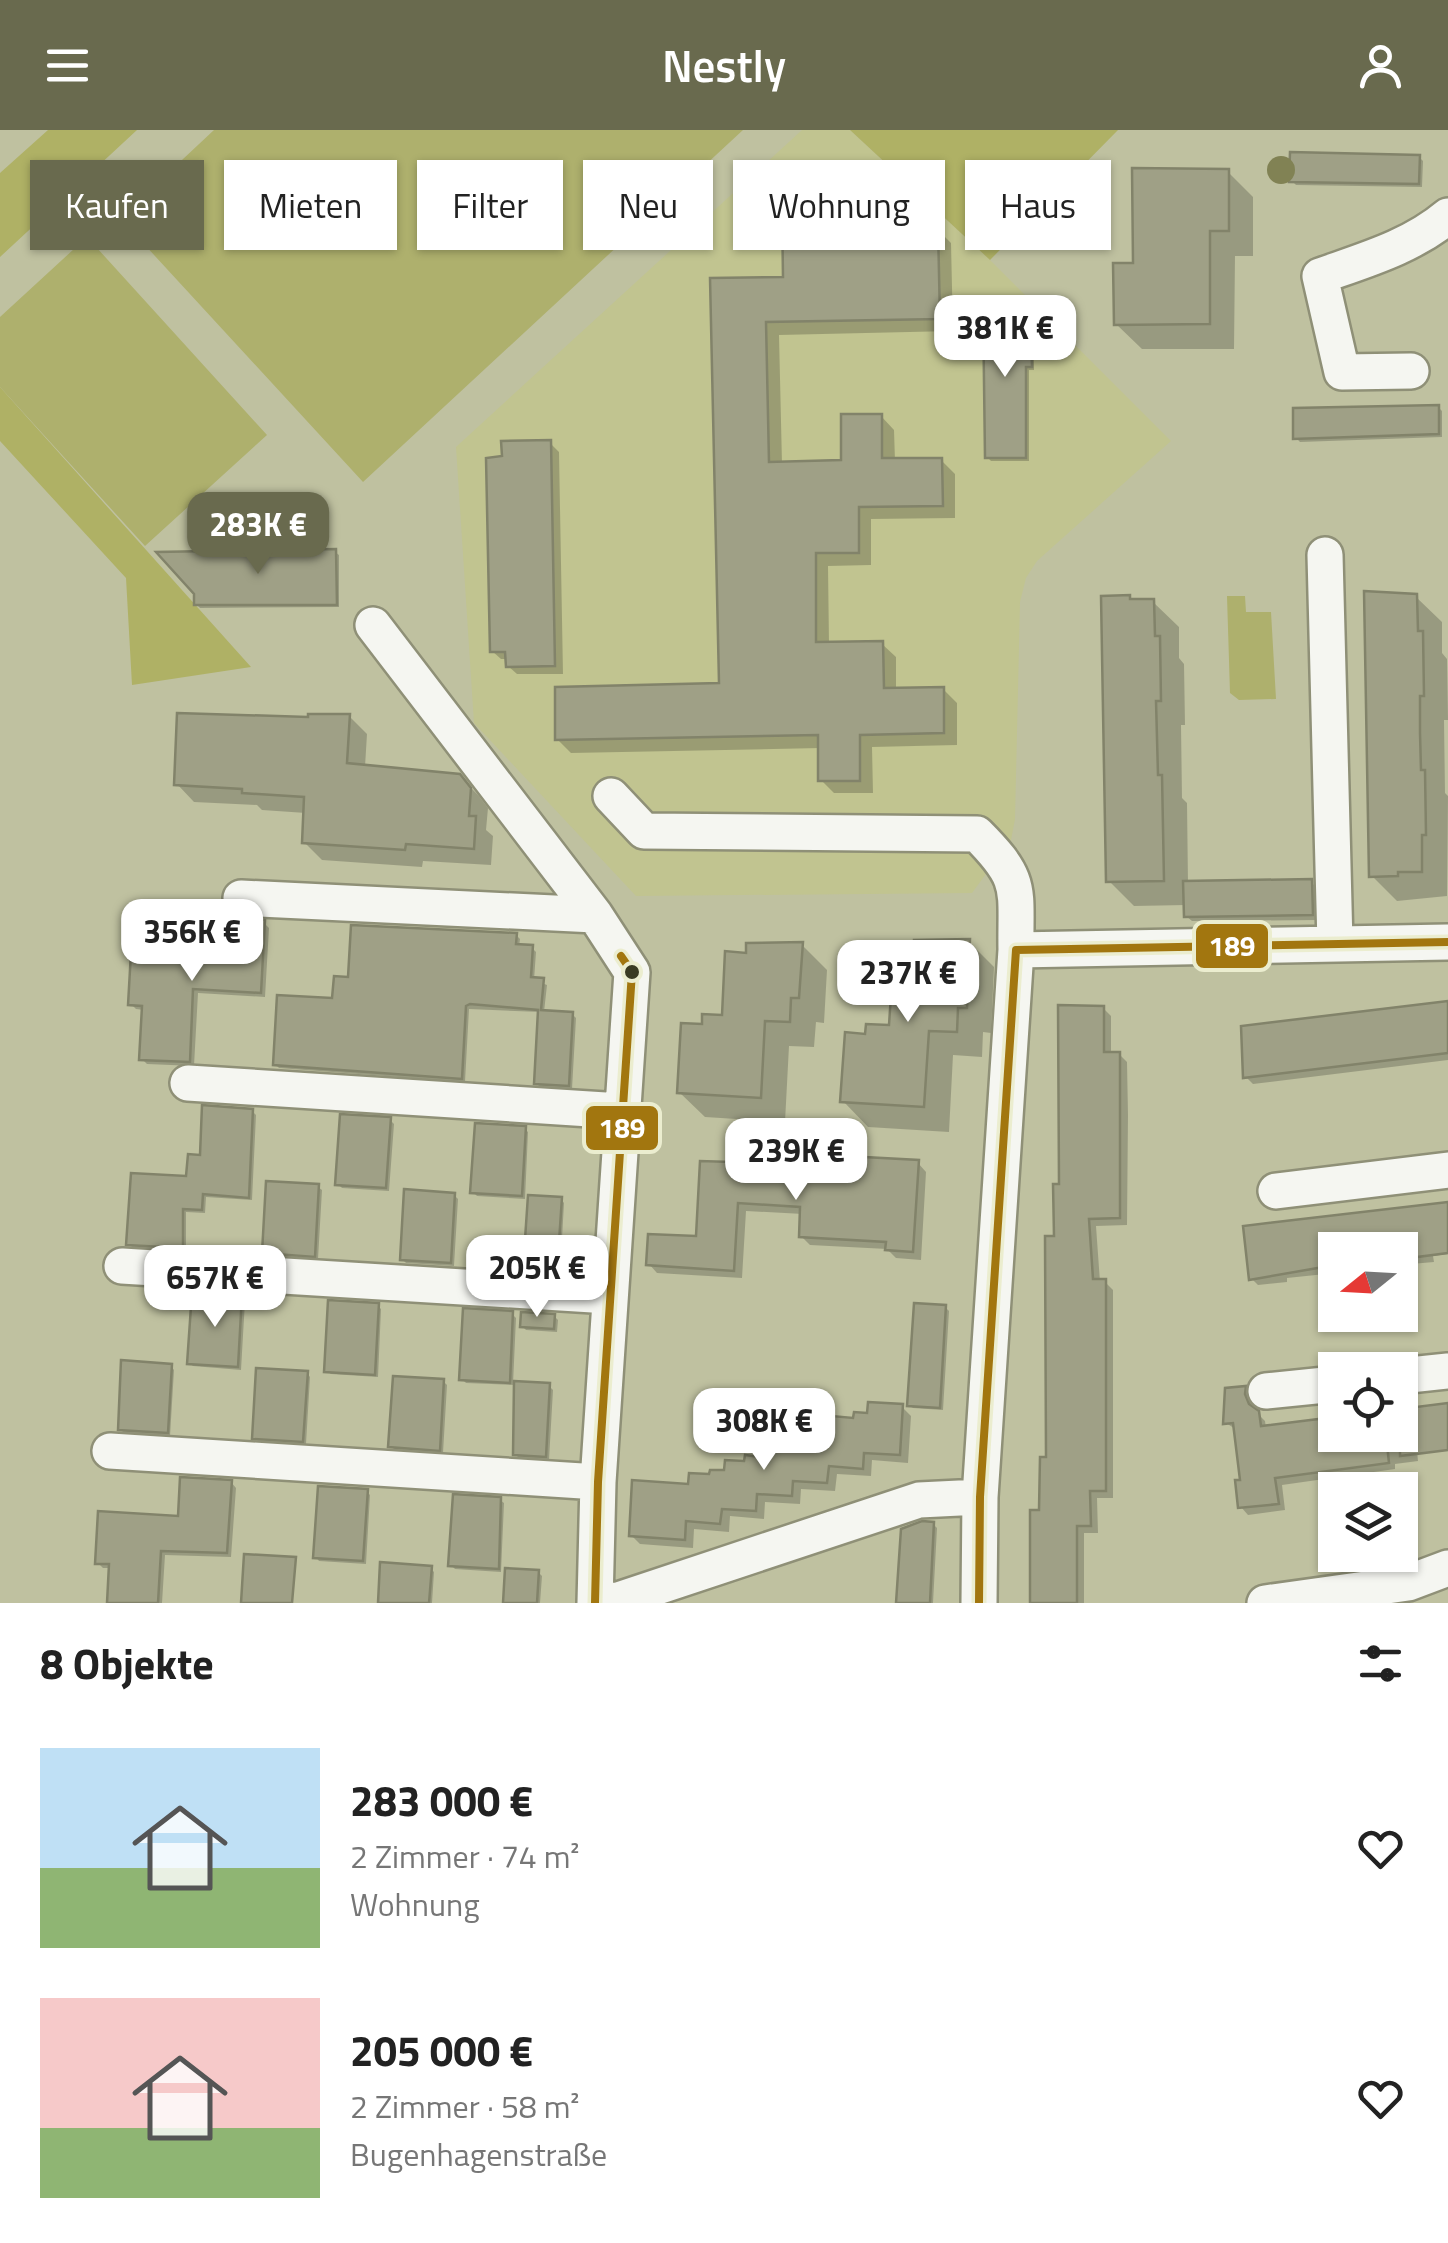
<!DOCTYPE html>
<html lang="de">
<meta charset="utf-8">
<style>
body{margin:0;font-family:"Titillium Web",sans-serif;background:#f6f6f6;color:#222;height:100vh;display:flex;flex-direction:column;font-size:38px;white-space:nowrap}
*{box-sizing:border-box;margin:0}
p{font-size:32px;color:#767676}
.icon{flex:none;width:55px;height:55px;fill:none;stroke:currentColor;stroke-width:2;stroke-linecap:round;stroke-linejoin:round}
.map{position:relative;height:1473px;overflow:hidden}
.drawer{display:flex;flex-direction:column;background:#fff;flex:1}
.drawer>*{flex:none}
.banner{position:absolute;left:30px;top:30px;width:1390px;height:90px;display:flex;gap:20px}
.needle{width:65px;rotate:252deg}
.fabs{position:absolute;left:1318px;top:1102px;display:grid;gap:20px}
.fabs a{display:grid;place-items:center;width:100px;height:100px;border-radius:0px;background:#fff;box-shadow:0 2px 8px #0004;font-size:50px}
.price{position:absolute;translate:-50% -85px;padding:0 22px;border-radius:20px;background:#fff;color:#222;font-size:32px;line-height:65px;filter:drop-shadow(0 2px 5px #0008)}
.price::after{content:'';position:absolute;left:50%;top:60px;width:30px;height:22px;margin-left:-15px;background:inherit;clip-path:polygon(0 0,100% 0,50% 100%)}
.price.active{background:#696a4e;color:#fff}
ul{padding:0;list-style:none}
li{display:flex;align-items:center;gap:30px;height:250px;padding:0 40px}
li span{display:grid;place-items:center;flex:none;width:280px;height:200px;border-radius:0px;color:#555}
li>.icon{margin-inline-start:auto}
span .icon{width:120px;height:120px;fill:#fffc;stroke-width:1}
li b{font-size:42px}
h2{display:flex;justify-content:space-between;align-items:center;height:120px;padding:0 40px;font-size:42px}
.tag{padding:0 35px;border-radius:0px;background:#fff;box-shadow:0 2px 8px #0004;font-size:35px;line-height:90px}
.tag.active{background:#696a4e;color:#fff}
header{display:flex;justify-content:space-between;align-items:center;height:130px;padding:0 40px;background:#696a4e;color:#fff;font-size:45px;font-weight:600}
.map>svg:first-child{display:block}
.built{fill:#c1c490}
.green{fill:#aeb06d}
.forest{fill:#afb165}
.shadow{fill:#0003}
.building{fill:#9fa086;stroke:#82836a;stroke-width:2.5}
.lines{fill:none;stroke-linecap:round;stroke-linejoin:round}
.minor-casing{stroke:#8f9077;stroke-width:40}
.minor{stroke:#f5f6f1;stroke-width:35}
.bus-1-casing{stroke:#ebedcf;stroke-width:15}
.bus-1{stroke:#a2760f;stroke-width:8}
.tree{fill:#818254}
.bus-dot{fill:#3a3b22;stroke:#ebedcf;stroke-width:4}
.line-badge{stroke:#ebedcf;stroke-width:4}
.badge-label{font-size:28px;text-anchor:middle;font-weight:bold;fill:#fff}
</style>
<header><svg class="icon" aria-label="menu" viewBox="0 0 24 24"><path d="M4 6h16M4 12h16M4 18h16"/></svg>Nestly<svg class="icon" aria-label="person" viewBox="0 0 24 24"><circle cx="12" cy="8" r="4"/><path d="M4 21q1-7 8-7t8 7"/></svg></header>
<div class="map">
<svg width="1448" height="1473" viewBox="0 0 1448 1473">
<rect width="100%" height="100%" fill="#bfc1a0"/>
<path class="built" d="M802 0H850L990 130 1171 311 1037 431 1026 448 1020 472 1015 689 1011 710 972 763 636 766 474 593 456 317Z"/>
<path class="green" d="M214 0H743L363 352 120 88Z
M87 107 267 305 145 416 0 257V187Z
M1227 466H1245L1246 482H1271L1276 569 1239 570 1230 563Z"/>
<path class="forest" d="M48 0H137L0 127V43Z
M850 0H1118L990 130Z
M0 257 251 537 132 555 126 448 0 311Z"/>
<path class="shadow" d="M1419 27 1423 31 1422 57 1296 55 1292 51Z
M1227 41 1253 67V126H1235L1234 219H1142L1116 194Z
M809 81 822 95 823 102 937 99 951 113 953 201 779 205 782 334 844 333 881 286 894 300 895 331 941 330 955 344V388L871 389V435L828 436 829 514H882L896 527V560L943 559 957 573V615L872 617 873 663H834L821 650V618L571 623 557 609 722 556 713 150 786 149Z
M1024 177 1028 180V211L1034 214V240H1029V331H991L987 327Z
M1438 277 1442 281V307L1300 312 1296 308Z
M550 313 559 322 563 544H517L508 536V529H501L492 521Z
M335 422 339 425V477L200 478 196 474Z
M1416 467 1442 492V523L1447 529 1448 590H1444L1445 663 1448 666 1447 766 1397 771 1372 746Z
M1129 468 1133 472H1153L1179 497V528L1184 534 1185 595H1181L1182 668 1187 673 1188 754 1311 752 1316 757 1317 790 1192 791 1186 786V775L1134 776 1109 751Z
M349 586 367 604 365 637 459 646 478 665 488 678 486 700 493 706 491 735 423 731 422 737 322 730 304 712 306 683 262 680 257 675 194 672 177 654 311 590Z
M264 793 269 798 265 867 198 863 194 936 147 934 142 929 144 880 136 879 131 874 213 829Z
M516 805 520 809 519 817 532 818 536 822 534 850 547 855 544 882 572 884 576 888 572 959 540 957 536 953 541 882 469 879 465 952 279 938 275 934 350 849Z
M969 812 994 837 991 903 983 902 982 927 953 925 949 1002 868 997 843 971 867 906 891 898Z
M802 815 827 840 824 893 816 892 814 917 789 916 785 992 705 987 679 962 724 888 749 825Z
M1448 873V930L1253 954 1246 947Z
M1103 878 1111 886V924H1119L1127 932 1128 985 1127 1095 1096 1096 1100 1152H1105L1113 1160V1368H1097L1098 1403H1084V1473H1033L1049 1330 1061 1057Z
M252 981 256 985 252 1070 206 1067 205 1083 186 1082V1121L133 1118 129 1114Z
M390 990 394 994 389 1061 342 1058 338 1054Z
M525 999 528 1002 525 1069 477 1066 473 1062Z
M918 1033 926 1042 921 1130 896 1128 887 1119 810 1115 801 1106 803 1084 746 1081 742 1148 657 1143 649 1134 698 1109 734 1035Z
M318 1057 322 1060 318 1129 268 1126 264 1122Z
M454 1065 458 1069 454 1136 406 1133 402 1129Z
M561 1069 564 1073 560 1144 530 1142 526 1138Z
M1448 1074V1124L1433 1126 1434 1132 1400 1135V1120H1335V1143L1287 1148V1152L1258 1155 1251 1148Z
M241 1167 245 1171 241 1240 193 1236 190 1233Z
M378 1176 381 1179 378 1247 331 1244 327 1241Z
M945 1177 949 1181 943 1280 913 1278 910 1275Z
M512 1184 516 1188 513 1254 549 1256 553 1260 549 1330 519 1328 515 1324 517 1255 466 1253 462 1249Z
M554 1186 558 1190 557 1202 526 1200 522 1196Z
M171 1236 174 1240 170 1306 124 1303 120 1299Z
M307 1243 310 1247 306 1314 258 1311 254 1308Z
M443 1251 447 1255 443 1323 395 1320 391 1316Z
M1245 1258 1252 1265 1255 1281 1265 1291 1266 1298 1335 1289V1305H1400V1282L1448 1276V1317L1417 1321 1418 1331 1395 1334V1339L1282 1355 1285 1380 1248 1385 1241 1377 1243 1352 1237 1300 1226 1293Z
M902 1277 911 1286 908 1333 872 1330 871 1346 837 1344 835 1361 801 1359 800 1374 765 1372 764 1389 730 1386 729 1402 694 1399 693 1418 640 1414 631 1405 690 1356 855 1290Z
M231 1352 236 1358 231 1427 165 1425 162 1473H110L112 1438H103L98 1433 180 1389Z
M366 1361 370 1365 366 1434 319 1431 316 1427Z
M500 1370 504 1373 501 1442 455 1439 451 1435Z
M933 1394 937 1398 933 1473H898Z
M430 1438 434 1442 432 1473H380Z
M538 1442 542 1446 540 1473H506Z"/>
<path class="building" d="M1290 22 1420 25 1419 54 1289 52Z
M1132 38 1229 39V101H1210V194L1114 195 1113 133H1133Z
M782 79H810L811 100 938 97 940 189 766 192 769 332 841 330V284H882V328H942L943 376 859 377V423H816V512L883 511 884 558 944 557V603L860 605V651H818V605L555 610V557L719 553 710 148 783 147Z
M1025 174V208H1031L1032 237H1026V328H985L983 175Z
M1439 275V304L1293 309V278Z
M551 310 555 536 506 537 505 522H490L486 328 502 326 501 311Z
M336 419 337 475H194V464L156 422Z
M1364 461 1417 464 1418 501H1423L1424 566H1420V603L1421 640H1425L1426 705H1422V742H1398V746L1369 747Z
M1130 465V469H1154L1155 506H1160L1161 571H1156L1158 645H1162L1164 751 1106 752 1101 466Z
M177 583 308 587V584H350L347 633 460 644 471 658 469 686H476L474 719 406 714 405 720 302 713 304 667 242 663V659L174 655Z
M1312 749 1313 785 1184 787 1183 751Z
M214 784 265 790 261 863 193 859 190 932 139 930 142 876 128 875 131 822 211 826Z
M351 795 517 803 516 814 533 815 531 847 544 848 541 880 573 882 569 956 534 954 538 880 470 874 466 876 462 949 273 935 277 865 332 868 334 846 348 847Z
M970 809 967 878H958L957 902 929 901 924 977 840 972 845 902 865 904 866 894 889 895 894 819 914 820V810Z
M803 812 799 868H791L790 892 765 891 761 968 677 963 681 893 702 894V884L722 885 725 821 746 823V813Z
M1448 871V923L1243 948 1241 896Z
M1058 875 1104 876V922H1120V1088L1089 1089 1093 1149H1106V1361H1090L1091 1396H1077V1473H1030V1380H1039L1040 1327H1046L1045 1106H1054L1053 1054H1059Z
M202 975 253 979 249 1068 203 1064 202 1080 183 1079V1118L126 1115 131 1043 186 1046 188 1024 200 1025Z
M340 984 391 987 386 1058 335 1055Z
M475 993 526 996 522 1066 470 1063Z
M733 1020 919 1030 913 1122 885 1120 886 1112 799 1107 800 1077 738 1073 734 1141 646 1135 648 1104 696 1106 700 1031 732 1032Z
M266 1051 319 1054 315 1127 262 1123Z
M404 1059 455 1063 451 1133 400 1130Z
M528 1065 562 1067 557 1142 523 1139Z
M1448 1072V1123L1417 1127 1416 1121 1335 1120V1130L1327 1131 1329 1136 1249 1150 1243 1096Z
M192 1162 242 1165 238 1237 187 1234Z
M328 1170 379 1173 375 1245 324 1242Z
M914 1173 946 1175 940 1278 907 1276Z
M463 1178 513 1181 510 1253 459 1250Z
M521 1182 555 1184 554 1199 520 1197Z
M121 1230 172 1234 168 1303 118 1300Z
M256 1238 308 1241 303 1312 252 1309Z
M393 1246 444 1249 440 1321 388 1317Z
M514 1251 550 1253 546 1327 513 1325Z
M1246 1256 1245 1264 1249 1274 1259 1281 1261 1296 1335 1287V1305H1386L1389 1333 1275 1348 1279 1374 1238 1378 1235 1350H1240L1233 1293 1223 1294 1225 1258Z
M868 1272 903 1274 900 1325 864 1323 863 1339 829 1336 827 1353 793 1351 792 1366 757 1364 756 1381 722 1379 720 1394 686 1391 685 1410 629 1406 632 1350 688 1354 689 1343 709 1344 710 1340H724L725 1330 744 1331 745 1325 760 1327 761 1315 782 1316V1312L795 1313 796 1301 816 1302V1296L831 1297 832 1286 853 1288 854 1282 867 1283Z
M1448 1273V1320L1400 1326V1279Z
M180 1347 232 1350 227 1423 161 1421 158 1473H107L109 1434H95L98 1381 178 1386Z
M318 1356 368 1359 363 1431 313 1428Z
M453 1364 501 1367 499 1439 448 1436Z
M922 1391 934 1392 930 1473H896L901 1399Z
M244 1424 296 1427 292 1473H241Z
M380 1432 432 1436 429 1473H378Z
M505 1438 539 1440 537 1473H503Z"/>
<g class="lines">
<defs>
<path id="minor" d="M1411 241 1342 242 1320 146C1365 130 1411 117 1448 86
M1325 425 1335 814
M373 495 595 785 632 842 598 1352 595 1473
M611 666 644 701 977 704C1024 751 1015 758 1016 820L980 1367 979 1473
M241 768 595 785
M1016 820 1448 812
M188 953 621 981
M1276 1061 1448 1040
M122 1136 609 1166
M1400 1246 1448 1241
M1266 1261 1335 1254
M110 1321 598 1352
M595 1472 618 1470 919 1370 980 1367
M1265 1473 1408 1453 1448 1438"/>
</defs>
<use href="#minor" class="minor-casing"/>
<use href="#minor" class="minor"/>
<defs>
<path id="bus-1" d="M1016 820 1448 812
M595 1473 598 1352 632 842 621 826
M979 1473 980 1367 1016 820"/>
</defs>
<use href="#bus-1" class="bus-1-casing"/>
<use href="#bus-1" class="bus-1"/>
</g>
<circle class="tree" cx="1281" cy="40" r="14"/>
<circle class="bus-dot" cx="632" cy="842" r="9"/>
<g class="line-badge">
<rect x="1194" y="792" width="76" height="48" rx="10" fill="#a2760f"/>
<rect x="584" y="974" width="76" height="48" rx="10" fill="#a2760f"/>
</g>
<g class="badge-label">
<text x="1232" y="826">189</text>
<text x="622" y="1008">189</text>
</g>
</svg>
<div class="fabs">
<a><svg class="needle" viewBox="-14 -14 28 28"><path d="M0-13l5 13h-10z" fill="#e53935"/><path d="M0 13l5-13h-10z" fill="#767676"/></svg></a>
<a><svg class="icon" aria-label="locate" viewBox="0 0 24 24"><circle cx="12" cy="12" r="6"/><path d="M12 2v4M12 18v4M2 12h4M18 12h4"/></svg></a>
<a><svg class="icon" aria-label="layers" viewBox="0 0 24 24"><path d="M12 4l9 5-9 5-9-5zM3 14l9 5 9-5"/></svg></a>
</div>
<b class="price" style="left:1005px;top:250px">381K €</b>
<b class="price active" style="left:258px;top:447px">283K €</b>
<b class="price" style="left:192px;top:854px">356K €</b>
<b class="price" style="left:908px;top:895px">237K €</b>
<b class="price" style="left:796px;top:1073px">239K €</b>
<b class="price" style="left:537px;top:1190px">205K €</b>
<b class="price" style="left:215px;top:1200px">657K €</b>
<b class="price" style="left:764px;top:1343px">308K €</b>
<div class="banner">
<a class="tag active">Kaufen</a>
<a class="tag">Mieten</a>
<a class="tag">Filter</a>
<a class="tag">Neu</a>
<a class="tag">Wohnung</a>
<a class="tag">Haus</a>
</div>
</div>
<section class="drawer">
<h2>8 Objekte<svg class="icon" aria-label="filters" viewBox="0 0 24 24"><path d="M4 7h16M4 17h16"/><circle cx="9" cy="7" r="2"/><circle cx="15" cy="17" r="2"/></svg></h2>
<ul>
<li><span style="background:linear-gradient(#bfe0f5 60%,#8fb573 0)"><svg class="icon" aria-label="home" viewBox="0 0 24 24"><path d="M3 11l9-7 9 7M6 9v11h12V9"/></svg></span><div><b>283 000 €</b><p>2 Zimmer · 74 m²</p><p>Wohnung</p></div><svg class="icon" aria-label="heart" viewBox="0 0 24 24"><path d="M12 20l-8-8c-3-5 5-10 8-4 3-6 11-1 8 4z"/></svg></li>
<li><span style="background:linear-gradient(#f6c9c9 65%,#8fb573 0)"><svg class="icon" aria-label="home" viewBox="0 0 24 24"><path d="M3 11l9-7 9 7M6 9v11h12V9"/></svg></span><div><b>205 000 €</b><p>2 Zimmer · 58 m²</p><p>Bugenhagenstraße</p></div><svg class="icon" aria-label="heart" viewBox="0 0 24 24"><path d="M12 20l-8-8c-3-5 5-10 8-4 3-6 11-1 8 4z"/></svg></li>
</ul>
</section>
